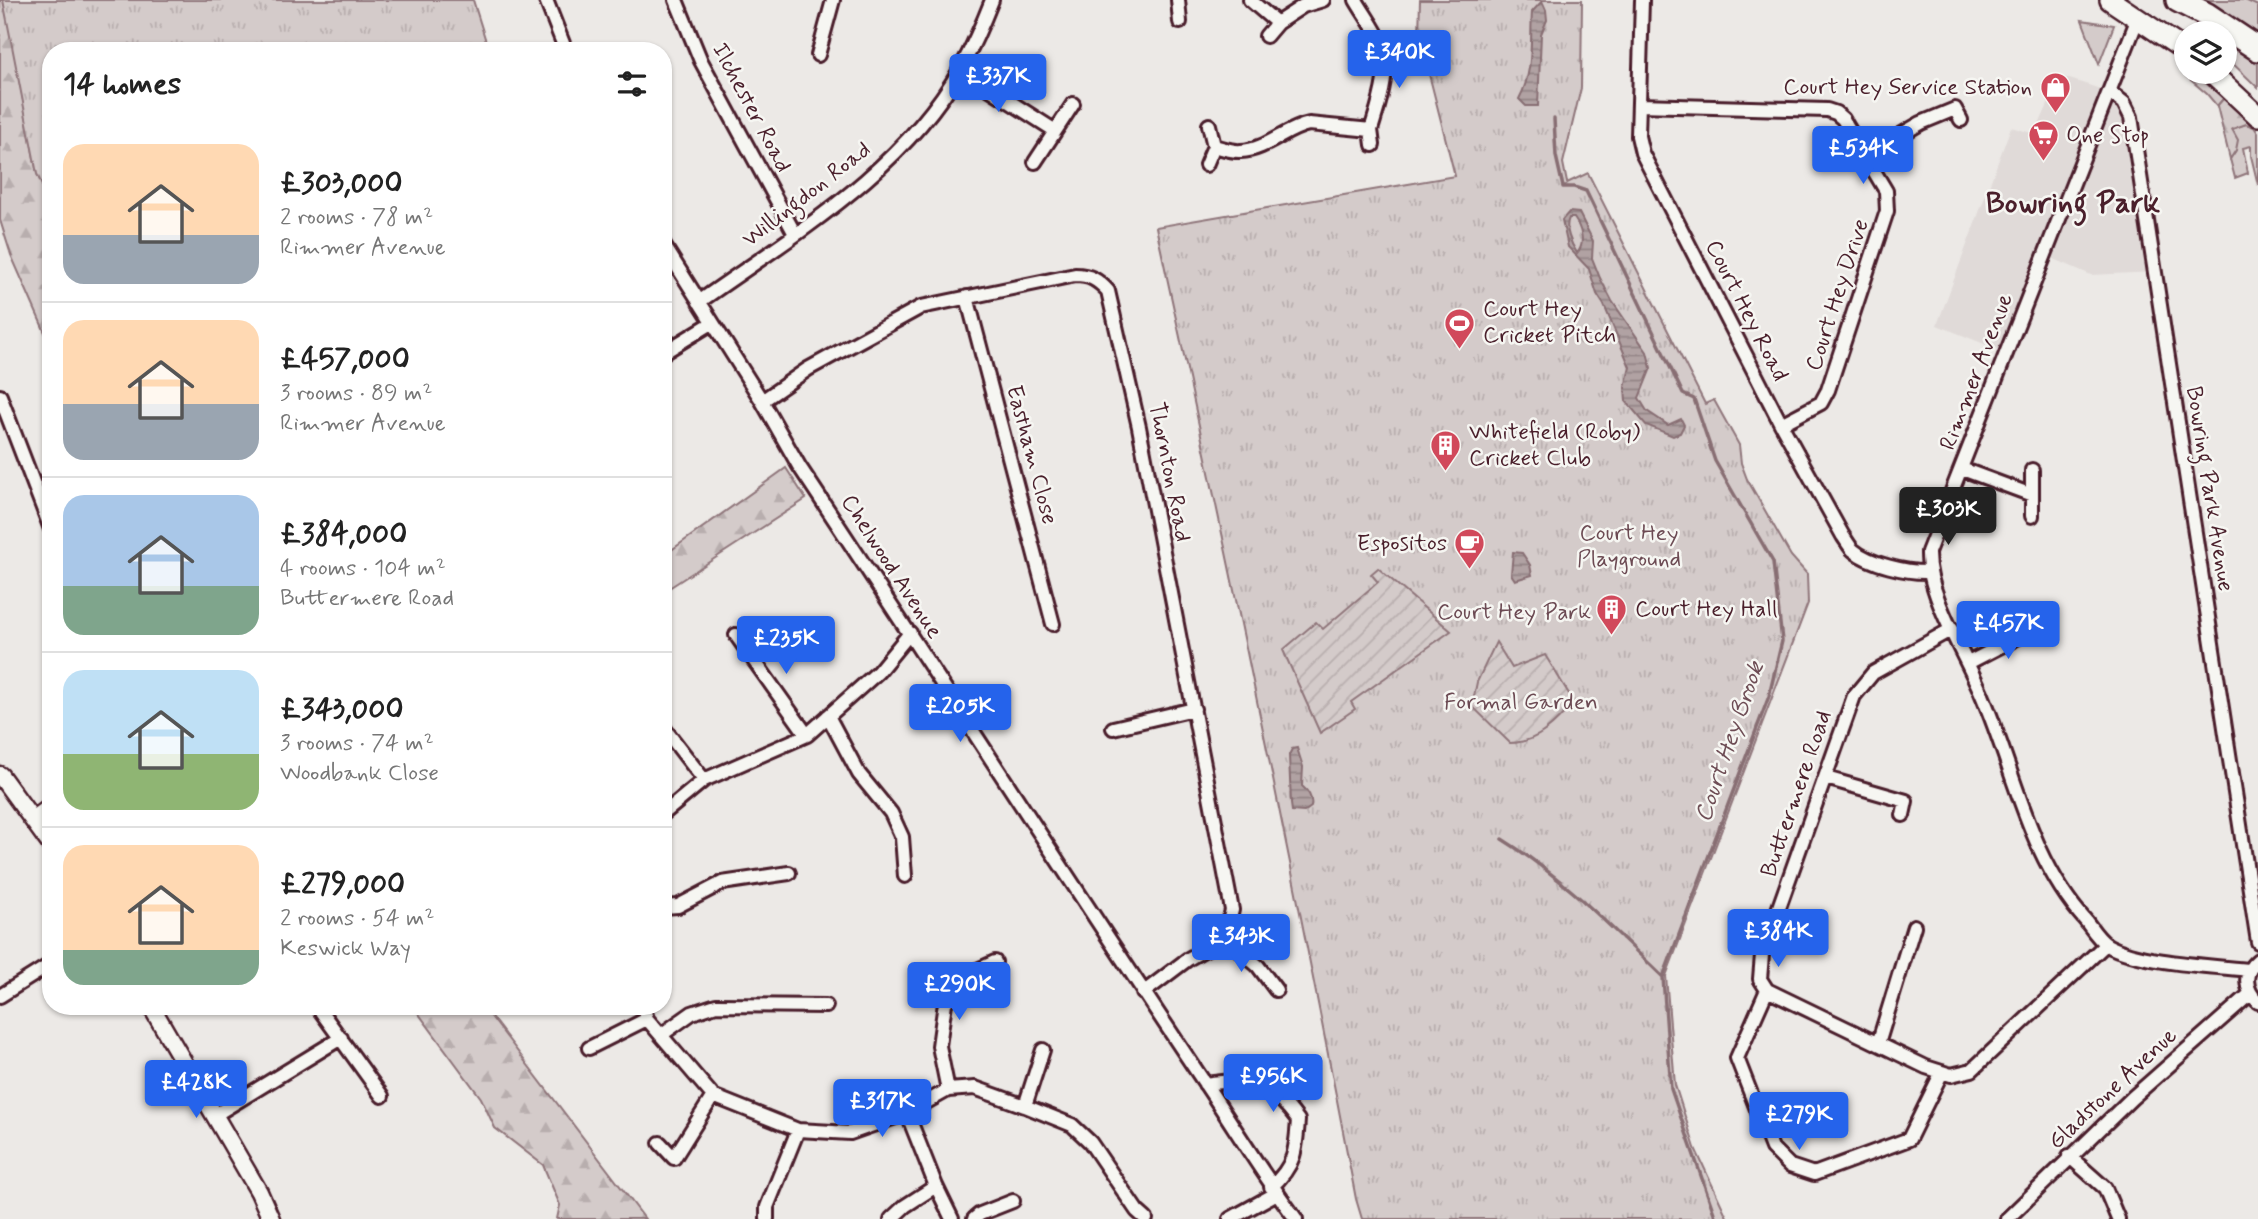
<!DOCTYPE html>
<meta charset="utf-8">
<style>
body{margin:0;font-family:Mynerve,sans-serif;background:#f6f6f6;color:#222;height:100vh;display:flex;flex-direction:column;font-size:26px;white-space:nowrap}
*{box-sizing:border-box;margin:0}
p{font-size:23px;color:#767676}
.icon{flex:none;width:38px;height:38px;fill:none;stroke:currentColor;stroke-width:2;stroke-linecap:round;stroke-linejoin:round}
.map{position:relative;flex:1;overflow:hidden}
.details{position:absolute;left:42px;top:42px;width:630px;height:973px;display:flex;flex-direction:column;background:#fff;border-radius:28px;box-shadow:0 2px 5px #0004}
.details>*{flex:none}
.buttons{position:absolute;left:2174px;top:21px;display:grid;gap:14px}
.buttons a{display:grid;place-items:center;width:63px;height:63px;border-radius:50%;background:#fff;box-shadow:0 2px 5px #0004;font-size:35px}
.price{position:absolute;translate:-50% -60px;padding:0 16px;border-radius:7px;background:#2563eb;color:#fff;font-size:23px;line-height:46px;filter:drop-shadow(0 2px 4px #0008)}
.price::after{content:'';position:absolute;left:50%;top:42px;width:21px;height:16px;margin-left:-10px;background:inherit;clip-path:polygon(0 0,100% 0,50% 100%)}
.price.on{background:#222;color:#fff}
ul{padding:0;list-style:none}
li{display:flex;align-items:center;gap:21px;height:175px;padding:0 21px}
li+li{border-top:2px solid #e0e0e0}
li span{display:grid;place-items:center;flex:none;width:196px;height:140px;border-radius:21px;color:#555}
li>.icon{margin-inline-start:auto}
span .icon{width:84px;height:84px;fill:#fffc;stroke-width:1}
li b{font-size:30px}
h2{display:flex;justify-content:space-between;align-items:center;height:84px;padding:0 21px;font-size:30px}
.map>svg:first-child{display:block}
.built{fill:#e0dad8}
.grass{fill:#d4cbca;stroke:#8f757a;stroke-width:2}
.forest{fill:url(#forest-firs);stroke:#8f757a;stroke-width:2}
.park{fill:url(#park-tufts);stroke:#8f757a;stroke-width:2}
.garden{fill:url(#garden-furrows);stroke:#8f757a;stroke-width:2}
.water{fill:url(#water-rules);stroke:#886e73;stroke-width:2;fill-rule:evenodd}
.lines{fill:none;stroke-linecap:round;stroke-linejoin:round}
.stream{stroke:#886e73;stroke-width:3.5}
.minor-casing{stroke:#4a1f2b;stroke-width:18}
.tertiary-casing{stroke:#4a1f2b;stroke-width:21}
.primary-casing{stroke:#4a1f2b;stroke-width:24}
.motorway-casing{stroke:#4a1f2b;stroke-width:28}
.minor{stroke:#f6f6f2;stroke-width:12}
.tertiary{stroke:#f6f6f2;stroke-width:16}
.primary{stroke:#f6f6f2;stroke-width:19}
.motorway{stroke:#f6f6f2;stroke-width:23}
.labels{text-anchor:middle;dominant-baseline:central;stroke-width:5;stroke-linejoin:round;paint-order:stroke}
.poi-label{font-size:23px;fill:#4a1f2b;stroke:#f6f6f2;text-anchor:start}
.street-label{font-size:23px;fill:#4a1f2b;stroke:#f6f6f2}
.park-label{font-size:23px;fill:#6c4a53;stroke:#f6f6f2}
.water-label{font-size:24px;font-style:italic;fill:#6e4d55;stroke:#f6f6f2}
.district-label{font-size:30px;font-weight:bold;fill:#4a1f2b;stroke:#f6f6f2}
</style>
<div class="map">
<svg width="2258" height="1219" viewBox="0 0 2258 1219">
<defs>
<pattern id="forest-firs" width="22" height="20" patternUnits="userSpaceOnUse" patternTransform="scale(1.75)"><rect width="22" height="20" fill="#d4cbca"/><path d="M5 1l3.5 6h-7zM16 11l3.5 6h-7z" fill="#b8aeae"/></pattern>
<pattern id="park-tufts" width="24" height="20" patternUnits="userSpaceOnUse" patternTransform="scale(1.75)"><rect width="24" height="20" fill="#d4cbca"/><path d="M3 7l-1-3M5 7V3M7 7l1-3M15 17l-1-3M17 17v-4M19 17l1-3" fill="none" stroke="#b8aeae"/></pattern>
<pattern id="garden-furrows" width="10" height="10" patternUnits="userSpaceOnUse" patternTransform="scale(1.75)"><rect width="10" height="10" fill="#d4cbca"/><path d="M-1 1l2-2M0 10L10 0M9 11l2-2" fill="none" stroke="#b8aeae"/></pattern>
<pattern id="water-rules" width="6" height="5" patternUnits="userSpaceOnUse" patternTransform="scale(1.75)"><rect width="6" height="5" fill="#b1a2a3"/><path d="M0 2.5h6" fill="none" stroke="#928385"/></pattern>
</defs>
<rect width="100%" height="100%" fill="#ece9e6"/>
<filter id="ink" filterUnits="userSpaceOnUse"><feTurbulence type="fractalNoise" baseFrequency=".0143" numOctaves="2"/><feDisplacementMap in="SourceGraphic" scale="14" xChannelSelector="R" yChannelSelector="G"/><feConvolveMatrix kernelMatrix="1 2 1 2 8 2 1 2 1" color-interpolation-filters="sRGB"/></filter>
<g filter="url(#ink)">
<path class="built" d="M2054 74 2110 92 2124 103 2155 272 2091 275 2045 255 2007 353 1937 325 2011 127 2035 134 2053 93 2048 91Z"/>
<path class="grass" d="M2193 0H2245L2258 6V41Z
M2082 20 2114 25 2099 64Z
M2192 72 2224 98 2217 106 2207 94 2187 77Z
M2246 124 2254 127 2258 133V185L2251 156V146L2243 148 2248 173 2235 178 2230 159 2236 150 2232 129Z"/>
<path class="forest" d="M0 0H4L37 174 51 205V346L11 255 0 220Z
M2224 42 2258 62V88L2224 55Z
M2224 98 2250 121 2249 125 2246 124 2232 129 2238 140 2236 150 2230 159 2217 106Z
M786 468 806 499 663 592V556Z
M413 1006H483L645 1219H557L560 1205 543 1165 495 1128 481 1098Z"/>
<path class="park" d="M3 0H473L489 51H51V205L37 174Z
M1420 0H1582L1581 88 1563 163 1567 183 1588 173 1705 404 1714 400 1739 445 1741 463 1747 479 1791 556 1807 574 1808 603 1666 976 1675 1085 1695 1148 1728 1219H1362L1356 1199C1294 874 1227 550 1156 227L1455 176 1419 35Z"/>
<path class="garden" d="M1378 568 1451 631 1351 702 1355 709 1320 733 1283 650 1316 622 1323 629 1378 582 1371 574Z
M1496 642 1512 668 1545 655 1574 702C1557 722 1538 743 1510 743L1472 706 1477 682Z"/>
<path class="water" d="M1542 1 1546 10 1547 20 1541 34 1538 106H1526L1519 99C1534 71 1530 42 1532 12Z
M1569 212 1579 213 1593 241 1592 258 1600 278 1612 301 1647 352 1651 368 1639 398 1647 411 1668 425 1681 419 1684 425 1680 433 1673 436 1646 425 1626 401 1625 387 1630 367 1604 305 1597 294 1589 269 1568 247 1562 220ZM1569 218H1574C1581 228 1586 243 1577 253 1571 244 1564 228 1569 218Z
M1513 552 1522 553 1530 565 1532 575 1515 580 1511 574Z
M1297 748 1303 767 1302 786C1309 792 1313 798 1311 807L1304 812 1292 811 1291 804 1289 755 1292 749Z"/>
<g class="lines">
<path class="stream" d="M1554 119 1556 156 1563 187H1574L1586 191 1683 394 1694 399 1715 461 1773 562 1782 641 1769 696 1663 977 1671 1089 1716 1219
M1502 839C1562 876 1612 928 1663 977"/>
<defs>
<path id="minor" d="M546 0 566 51
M676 0 701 61 795 234
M1178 0 1180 22
M1250 0 1277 23 1303 6 1323 0
M1642 0 1638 136 1642 153 1781 424 1843 536C1846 540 1849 546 1853 550 1869 564 1908 573 1929 572
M2138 18 1928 552C1927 595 1965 654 1982 695 2015 772 2029 858 2086 921 2092 929 2099 940 2107 945 2139 963 2211 966 2249 970
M1266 36 1277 23
M818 55 833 0
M960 70 1054 130
M2110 92 2124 103 2131 117 2258 942
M1639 105 1827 110 1836 113 1843 119 1886 191 1887 211 1828 390 1821 403 1781 424
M1209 125 1214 146
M1371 130 1373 145
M1214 146C1222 148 1233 152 1241 151 1266 150 1285 129 1309 124L1371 130C1379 103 1391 72 1381 43 1375 28 1364 14 1356 0
M1864 156 1921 123 1955 109 1961 120
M1035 162 1073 104
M1206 165 1214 146
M663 244 762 401 799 466C935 671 1067 878 1204 1082 1235 1128 1263 1175 1296 1219
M967 297 1053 624
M699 302C793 235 902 172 961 68 973 46 983 23 992 0
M663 353 712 323
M0 396 51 529
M762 401 808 369 921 307 1075 275C1090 275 1098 280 1108 291L1139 427 1232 910 1225 938 1188 959 1143 993
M1962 469 2032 495
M2032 516V470
M1952 629 1873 673 1854 696 1762 955 1760 979 1767 990 1926 1067 1951 1075 1972 1070 2106 944
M736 635 807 735
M1968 663 2032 630
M828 716 859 774 891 813 902 837 905 876
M663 727 704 780
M1113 728 1194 709
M1826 778 1906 801 1903 815
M663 814 704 780 807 735 878 672 910 633
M32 818 51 804
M663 907 678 906 722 883 789 873
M1225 938 1258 966 1276 990
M2258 960C2243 972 2244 989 2258 1002
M1767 990 1737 1058 1772 1148 1790 1166 1814 1174 1909 1139 1942 1072
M0 996 51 964
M317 1006 382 1096
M643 1006 647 1019 713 1096 798 1130 850 1133 907 1113 948 1090 975 1088 1025 1106 1072 1125 1090 1142 1137 1211 1146 1219
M661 1035 692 1013 716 1005 826 1006
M1878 1044 1914 926
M589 1048 647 1019
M1205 1084C1252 1077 1269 1081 1298 1120 1296 1150 1295 1166 1271 1187
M948 1090 939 1046 945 1003 969 974 995 962
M1025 1106 1043 1050
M907 1113 936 1186 952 1219
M215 1115 341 1038
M660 1143 674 1158 713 1096
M2069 1156 2105 1188 2118 1219
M767 1219V1207L798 1130
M891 1219 905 1206 936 1186
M974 1219 980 1214 1013 1201
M1230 1219 1277 1193
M2007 1219 2132 1098 2250 994"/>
<path id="tertiary" d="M0 775 51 845
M151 1006 259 1192 271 1219"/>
<path id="primary" d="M2110 0 2186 51
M2211 72 2258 116"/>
<path id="motorway" d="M2178 0 2207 15 2258 49"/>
</defs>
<use href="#minor" class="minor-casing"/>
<use href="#tertiary" class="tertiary-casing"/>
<use href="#primary" class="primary-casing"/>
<use href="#motorway" class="motorway-casing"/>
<use href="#minor" class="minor"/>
<use href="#tertiary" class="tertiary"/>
<use href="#primary" class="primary"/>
<use href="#motorway" class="motorway"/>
</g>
</g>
<defs>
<symbol id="shop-pin" viewBox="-11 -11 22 30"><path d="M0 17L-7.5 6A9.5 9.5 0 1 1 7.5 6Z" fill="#d1495b" stroke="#f6f6f2"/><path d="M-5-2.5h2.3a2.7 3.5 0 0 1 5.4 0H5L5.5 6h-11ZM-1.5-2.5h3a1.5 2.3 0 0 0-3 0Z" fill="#fff"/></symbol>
<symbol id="supermarket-pin" viewBox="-11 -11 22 30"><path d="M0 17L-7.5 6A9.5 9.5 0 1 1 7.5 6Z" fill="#d1495b" stroke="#f6f6f2"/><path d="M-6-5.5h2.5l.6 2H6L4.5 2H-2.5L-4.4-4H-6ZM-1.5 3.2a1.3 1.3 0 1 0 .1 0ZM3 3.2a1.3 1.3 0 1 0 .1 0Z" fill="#fff"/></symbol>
<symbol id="stadium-pin" viewBox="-11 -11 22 30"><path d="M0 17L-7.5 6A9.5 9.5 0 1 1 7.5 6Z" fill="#d1495b" stroke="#f6f6f2"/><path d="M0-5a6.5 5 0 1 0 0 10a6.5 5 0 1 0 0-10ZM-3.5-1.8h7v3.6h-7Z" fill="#fff"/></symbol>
<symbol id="building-pin" viewBox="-11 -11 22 30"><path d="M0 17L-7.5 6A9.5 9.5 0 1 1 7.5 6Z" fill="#d1495b" stroke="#f6f6f2"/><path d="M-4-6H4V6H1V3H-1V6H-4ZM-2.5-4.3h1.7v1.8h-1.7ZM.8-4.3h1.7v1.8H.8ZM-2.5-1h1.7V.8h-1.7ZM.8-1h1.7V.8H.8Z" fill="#fff"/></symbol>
<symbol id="cafe-pin" viewBox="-11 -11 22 30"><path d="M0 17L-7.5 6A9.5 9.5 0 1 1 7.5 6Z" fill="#d1495b" stroke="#f6f6f2"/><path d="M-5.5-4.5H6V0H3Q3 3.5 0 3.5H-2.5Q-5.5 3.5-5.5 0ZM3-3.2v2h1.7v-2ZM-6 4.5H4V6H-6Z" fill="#fff"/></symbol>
</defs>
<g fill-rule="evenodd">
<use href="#shop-pin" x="2038" y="70" width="35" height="47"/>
<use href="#supermarket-pin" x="2026" y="118" width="35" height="47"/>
<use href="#stadium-pin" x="1442" y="306" width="35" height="47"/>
<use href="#building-pin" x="1428" y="428" width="35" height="47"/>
<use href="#cafe-pin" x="1452" y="526" width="35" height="47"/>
<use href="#building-pin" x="1594" y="592" width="35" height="47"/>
</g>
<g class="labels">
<g class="poi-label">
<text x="2032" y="88" text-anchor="end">Court Hey Service Station</text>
<text x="2066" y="136">One Stop</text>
<text x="1483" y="310">Court Hey<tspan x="1483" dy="26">Cricket Pitch</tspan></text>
<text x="1469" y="433">Whitefield (Roby)<tspan x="1469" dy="26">Cricket Club</tspan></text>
<text x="1447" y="544" text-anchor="end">Espositos</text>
<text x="1635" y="610">Court Hey Hall</text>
</g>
<g class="street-label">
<text transform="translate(751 108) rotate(62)">Ilchester Road</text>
<text transform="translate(807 195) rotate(-38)">Willingdon Road</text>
<text transform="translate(1838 295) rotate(-72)">Court Hey Drive</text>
<text transform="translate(1746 311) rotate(63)">Court Hey Road</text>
<text transform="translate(1977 372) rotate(-69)">Rimmer Avenue</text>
<text transform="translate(1031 455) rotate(75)">Eastham Close</text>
<text transform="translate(1169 472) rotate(79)">Thornton Road</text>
<text transform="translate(2209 489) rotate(81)">Bowring Park Avenue</text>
<text transform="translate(891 567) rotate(57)">Chelwood Avenue</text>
<text transform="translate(1797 794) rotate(-71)">Buttermere Road</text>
<text transform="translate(2113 1089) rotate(-43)">Gladstone Avenue</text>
</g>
<g class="park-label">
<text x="1629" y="534">Court Hey<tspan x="1629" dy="26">Playground</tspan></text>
<text x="1514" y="613">Court Hey Park</text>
<text x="1521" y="703">Formal Garden</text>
</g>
<g class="water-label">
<text transform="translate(1730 742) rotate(-71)">Court Hey Brook</text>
</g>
<g class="district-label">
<text x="2073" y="203">Bowring Park</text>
</g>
</g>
</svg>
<div class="buttons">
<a><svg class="icon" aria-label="layers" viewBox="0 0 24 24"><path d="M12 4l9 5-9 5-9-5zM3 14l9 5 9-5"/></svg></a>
</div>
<b class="price" style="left:1399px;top:90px">£340K</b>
<b class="price" style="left:998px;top:114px">£337K</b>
<b class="price" style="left:1863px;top:186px">£534K</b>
<b class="price on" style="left:1948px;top:547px">£303K</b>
<b class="price" style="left:2008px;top:661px">£457K</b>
<b class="price" style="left:786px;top:676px">£235K</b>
<b class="price" style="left:960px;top:744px">£205K</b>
<b class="price" style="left:1778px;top:969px">£384K</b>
<b class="price" style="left:1241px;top:974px">£343K</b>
<b class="price" style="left:959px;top:1022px">£290K</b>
<b class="price" style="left:1273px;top:1114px">£956K</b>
<b class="price" style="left:196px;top:1120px">£428K</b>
<b class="price" style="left:882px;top:1139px">£317K</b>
<b class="price" style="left:1799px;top:1152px">£279K</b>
<section class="details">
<h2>14 homes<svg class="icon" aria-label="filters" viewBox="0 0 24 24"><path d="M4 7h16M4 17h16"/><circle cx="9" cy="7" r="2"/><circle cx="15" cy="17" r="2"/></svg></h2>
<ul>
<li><span style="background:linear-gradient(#ffd9b3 65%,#9aa5b1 0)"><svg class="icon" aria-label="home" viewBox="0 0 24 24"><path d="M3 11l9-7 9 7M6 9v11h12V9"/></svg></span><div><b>£303,000</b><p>2 rooms · 78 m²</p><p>Rimmer Avenue</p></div></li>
<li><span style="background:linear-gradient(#ffd9b3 60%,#9aa5b1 0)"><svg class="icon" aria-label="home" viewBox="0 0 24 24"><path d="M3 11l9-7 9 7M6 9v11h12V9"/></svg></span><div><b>£457,000</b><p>3 rooms · 89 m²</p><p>Rimmer Avenue</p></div></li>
<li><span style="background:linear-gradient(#a9c7e8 65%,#7fa58c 0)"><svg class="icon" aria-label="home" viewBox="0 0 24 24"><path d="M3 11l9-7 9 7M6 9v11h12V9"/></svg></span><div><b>£384,000</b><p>4 rooms · 104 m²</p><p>Buttermere Road</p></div></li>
<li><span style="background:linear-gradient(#bfe0f5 60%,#8fb573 0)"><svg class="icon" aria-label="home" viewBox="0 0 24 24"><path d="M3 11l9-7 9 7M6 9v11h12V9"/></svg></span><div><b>£343,000</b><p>3 rooms · 74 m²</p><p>Woodbank Close</p></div></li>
<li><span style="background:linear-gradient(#ffd9b3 75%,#7fa58c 0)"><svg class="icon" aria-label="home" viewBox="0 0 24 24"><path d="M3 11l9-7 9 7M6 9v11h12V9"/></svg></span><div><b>£279,000</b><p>2 rooms · 54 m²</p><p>Keswick Way</p></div></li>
</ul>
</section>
</div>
